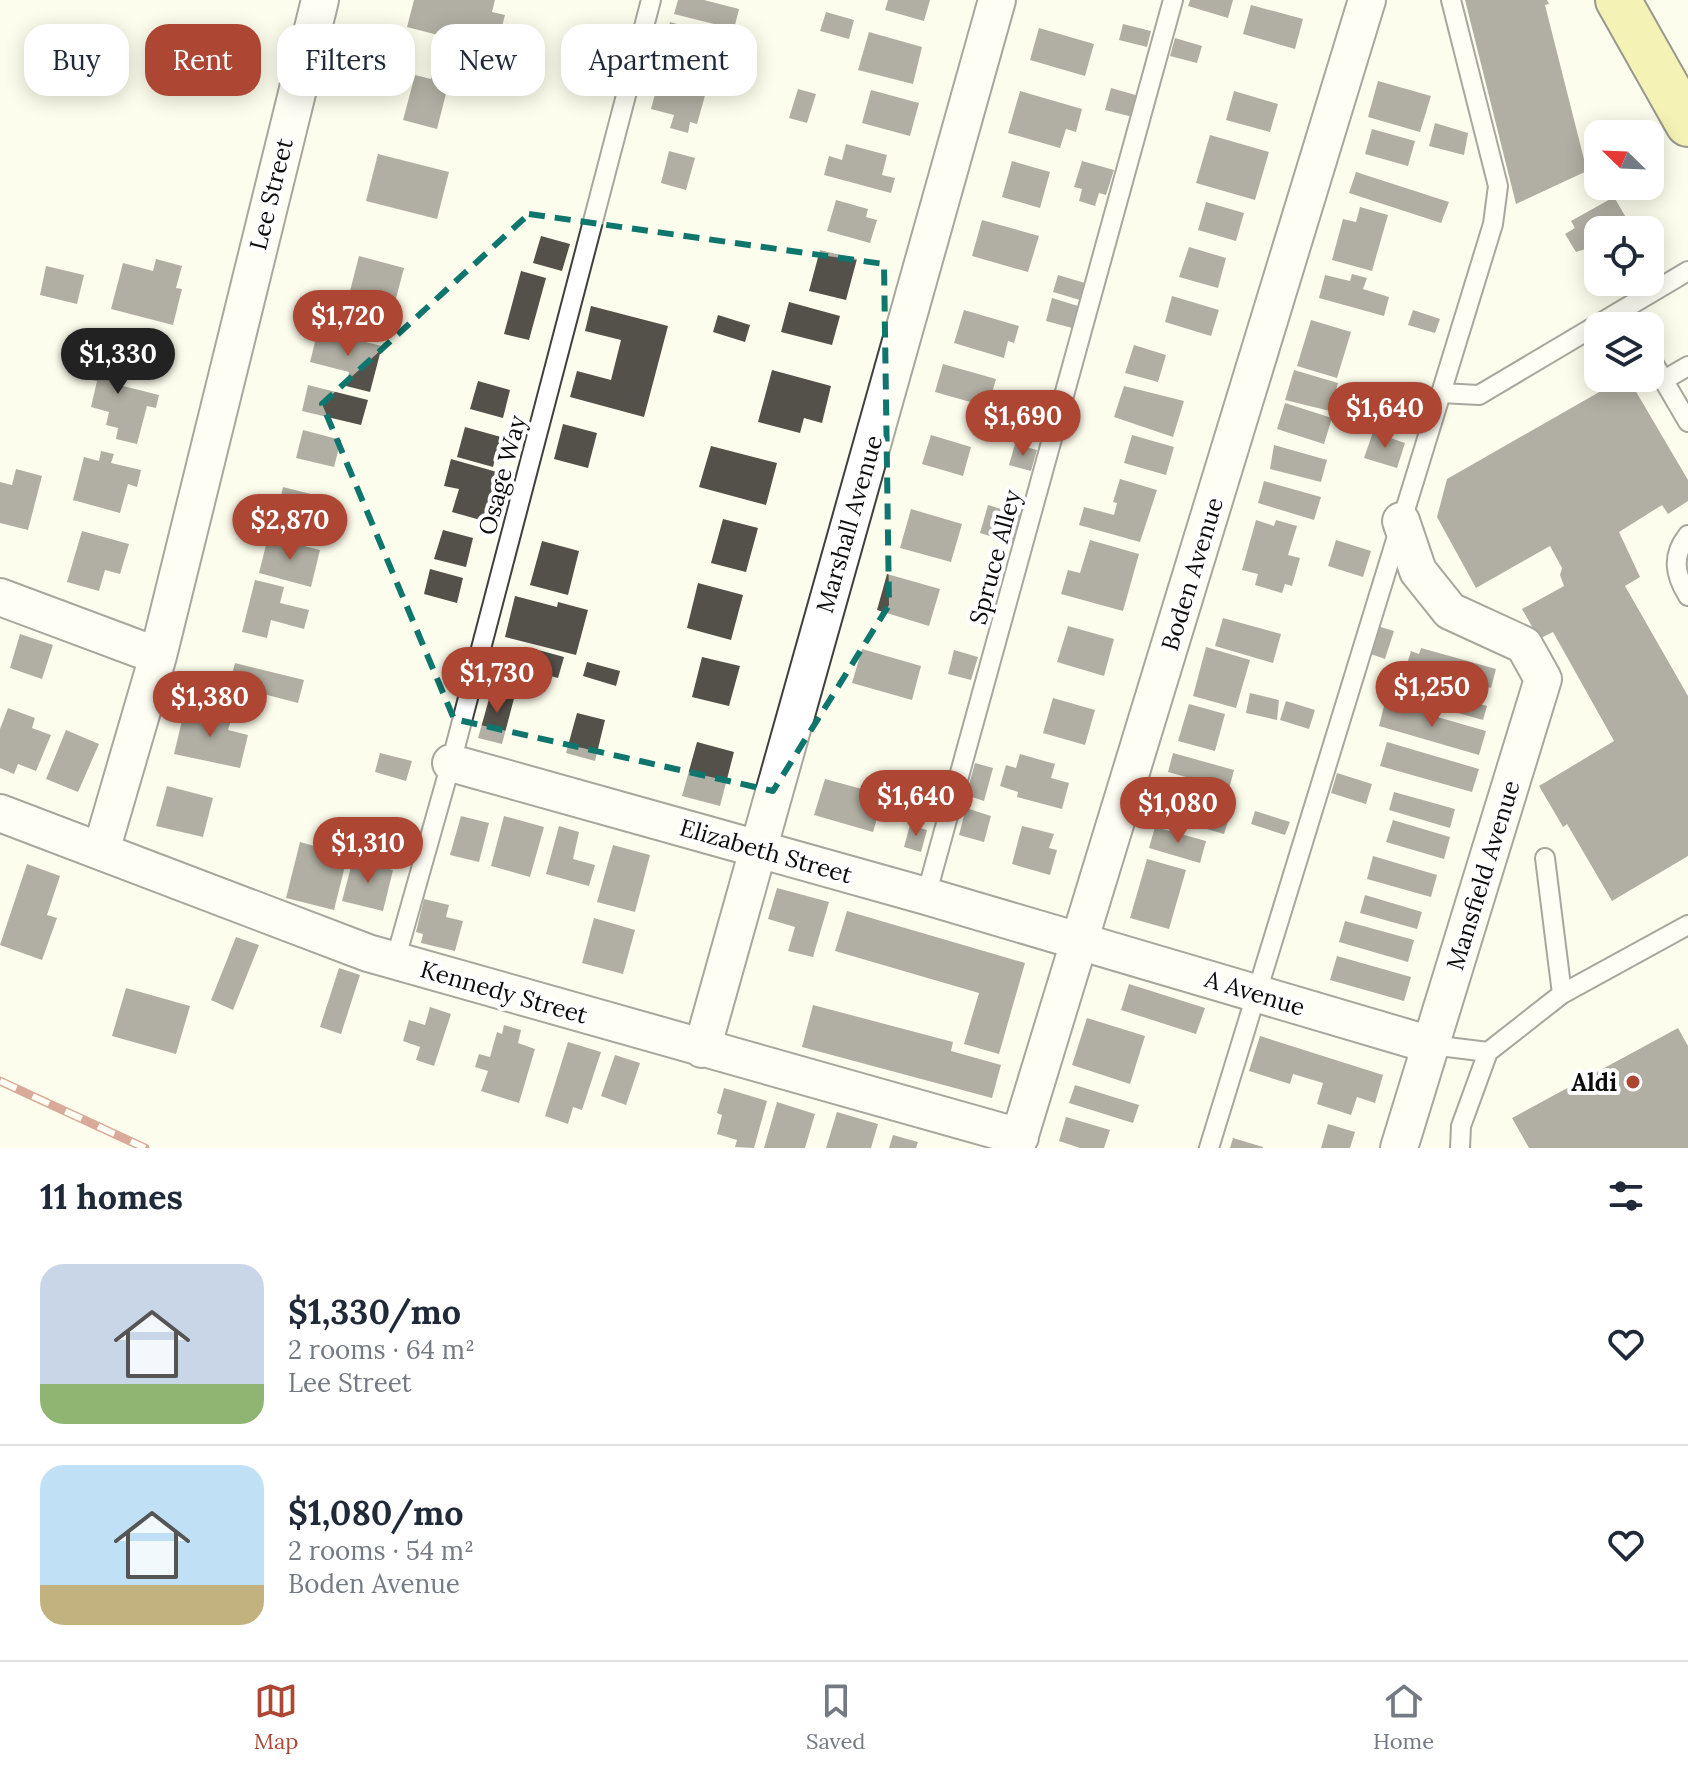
<!DOCTYPE html>
<meta charset="utf-8">
<style>
body{margin:0;font-family:Lora,serif;background:#f2f2f3;color:#1f2937;height:100vh;display:flex;flex-direction:column;font-size:30px;white-space:nowrap}
*{box-sizing:border-box;margin:0}
p{font-size:26px;color:#747a83}
.icon{flex:none;width:44px;height:44px;fill:none;stroke:currentColor;stroke-width:2;stroke-linecap:round;stroke-linejoin:round}
.map{position:relative;height:1148px;overflow:hidden}
.details{display:flex;flex-direction:column;background:#fff;flex:1}
.details>*{flex:none}
.guide{position:absolute;left:24px;top:24px;width:800px;height:72px;display:flex;gap:16px}
.needle{width:52px;rotate:293deg}
.fabs{position:absolute;left:1584px;top:120px;display:grid;gap:16px}
.fabs a{display:grid;place-items:center;width:80px;height:80px;border-radius:16px;background:#fff;box-shadow:0 4px 20px #0003;font-size:40px}
.price{position:absolute;translate:-50% -68px;padding:0 18px;border-radius:28px;background:#ad4633;color:#fff;font-size:26px;line-height:52px;filter:drop-shadow(0 2px 4px #0008)}
.price::after{content:'';position:absolute;left:50%;top:48px;width:24px;height:18px;margin-left:-12px;background:inherit;clip-path:polygon(0 0,100% 0,50% 100%)}
.price.on{background:#222;color:#fff}
ul{padding:0;list-style:none}
li{display:flex;align-items:center;gap:24px;height:200px;padding:0 40px}
li+li{border-top:2px solid #e0e1e3}
li span{display:grid;place-items:center;flex:none;width:224px;height:160px;border-radius:24px;color:#555}
li>.icon{margin-inline-start:auto}
span .icon{width:96px;height:96px;fill:#fffc;stroke-width:1}
li b{font-size:34px}
h2{display:flex;justify-content:space-between;align-items:center;height:96px;padding:0 40px;font-size:34px}
.pill{padding:0 28px;border-radius:24px;background:#fff;box-shadow:0 4px 20px #0003;font-size:28px;line-height:72px}
.pill.on{background:#ad4633;color:#fff}
.menu{display:flex;justify-content:space-around;align-items:center;height:112px;border-top:2px solid #e0e1e3;background:#fff;font-size:22px;color:#747a83}
.menu a{display:grid;justify-items:center;gap:4px}
.menu .on{color:#ad4633}
.map>svg:first-child{display:block}
.building{fill:#54504a}
.lines{fill:none;stroke-linecap:round;stroke-linejoin:round}
.lane-casing{stroke:#3f3f3f;stroke-width:22}
.street-casing{stroke:#3f3f3f;stroke-width:40}
.primary-casing{stroke:#1d1d1d;stroke-width:48}
.lane{stroke:#fff;stroke-width:18}
.street{stroke:#fff;stroke-width:36}
.primary{stroke:#eae571;stroke-width:44}
.rail-casing{stroke:#ad4633;stroke-width:9}
.rail{stroke:#fff;stroke-width:6;stroke-dasharray:18;stroke-linecap:butt}
.marked{fill:none;stroke:#0f766e;stroke-width:6;stroke-dasharray:16 10;stroke-linejoin:round}
.poi-dot{fill:#ad4633;stroke:#fff;stroke-width:3}
.labels{text-anchor:middle;dominant-baseline:central;stroke-width:8;stroke-linejoin:round;paint-order:stroke}
.street-label{font-size:24px;fill:#0c0c0c;stroke:#fff}
.poi-label{font-size:24px;font-weight:bold;fill:#0c0c0c;stroke:#fff;text-anchor:end}
</style>
<div class="map">
<svg width="1688" height="1148" viewBox="0 0 1688 1148">
<rect width="100%" height="100%" fill="#fdfded"/>
<path class="building" d="M414 0H495L492 12 505 15 496 50 407 27Z
M678 0H704L739 9 734 29 674 14Z
M888 0H930L924 21 885 10Z
M1190 0H1233L1228 18 1188 6Z
M1465 0H1547L1549 4 1545 5 1587 171 1516 204Z
M1251 5 1303 19 1295 49 1243 34Z
M826 12 854 20 849 39 820 31Z
M670 22 726 38 719 64 693 57 690 70 659 61Z
M1123 24 1151 31 1147 47 1119 40Z
M1039 28 1094 44 1085 76 1030 60Z
M869 32 922 47 913 84 858 70Z
M1175 38 1202 46 1197 63 1170 56Z
M434 65 452 70 437 129 403 120 415 75 431 79Z
M659 79 706 92 697 124 690 122 688 133 670 128 674 115 651 109Z
M1378 81 1431 96 1420 132 1368 117Z
M1111 88 1139 96 1133 117 1105 110Z
M798 89 816 94 807 123 789 118Z
M871 90 919 103 910 136 862 123Z
M1020 91 1082 109 1076 132 1066 129 1060 148 1008 133Z
M1234 91 1278 104 1270 132 1226 120Z
M1435 123 1468 133 1464 155 1429 146Z
M1372 129 1415 141 1408 166 1365 154Z
M1210 135 1269 152 1255 200 1196 183Z
M846 144 887 155 882 175 895 178 891 193 824 175 829 156 842 160Z
M669 151 695 158 686 190 661 183Z
M378 154 449 172 437 219 366 201Z
M1012 161 1050 172 1040 208 1002 197Z
M1082 161 1114 170 1106 195 1099 193 1095 206 1079 201 1082 189 1074 187Z
M1356 172 1449 202 1441 223 1349 193Z
M1614 197 1631 226 1624 230H1598V245L1576 252 1565 234 1575 228 1571 221Z
M836 200 868 209 866 217 877 220 870 243 827 231Z
M1206 202 1244 213 1236 241 1198 230Z
M1360 207 1388 215 1372 271 1332 260 1343 219 1356 222Z
M982 220 1039 236 1028 272 972 256Z
M541 236 570 244 562 271 533 263Z
M1189 247 1226 258 1218 288 1179 277Z
M820 250 857 259 846 300 809 291Z
M359 256 404 268 394 306 349 295Z
M156 259 182 266 176 288 182 289 173 325 111 309 123 263 153 271Z
M46 266 84 275 77 304 40 295Z
M521 271 546 278 529 340 504 334Z
M1352 274 1367 278 1363 289 1389 297 1384 316 1319 298 1325 275 1350 281Z
M1058 275 1085 283 1080 300 1053 292Z
M1172 296 1219 310 1211 336 1165 322Z
M1052 298 1078 306 1072 328 1046 321Z
M789 302 840 316 832 345 781 332Z
M591 306 668 326 644 417 570 397 577 371 611 380 621 340 585 331Z
M964 310 1019 326 1014 343 1008 341 1004 358 954 343Z
M1413 310 1440 319 1435 333 1408 325Z
M718 315 750 325 745 342 713 332Z
M1311 320 1351 332 1337 378 1297 366Z
M318 330 382 346 370 392 346 386 349 372 310 362Z
M1134 345 1166 355 1158 382 1125 373Z
M94 348 126 356 119 385 159 395 156 408 147 406 137 444 116 439 118 428 106 425 109 412 91 407 97 381 86 379Z
M943 364 996 379 988 407 935 392Z
M772 370 831 386 822 423 804 418 800 433 758 422Z
M1294 370 1338 383 1330 411 1285 400Z
M1612 378H1628L1688 480V501L1668 514 1662 505 1619 532 1640 577 1625 586 1688 696V856L1612 901 1567 824 1563 827 1539 786 1614 741 1553 632 1539 639 1522 609 1564 586 1560 575 1562 568 1550 546 1476 588 1437 517 1447 479 1601 391 1598 386Z
M478 381 510 390 503 418 470 409Z
M308 385 368 400 361 425 302 411Z
M1124 386 1184 401 1173 437 1114 417Z
M1285 403 1332 418 1324 444 1277 429Z
M1021 412 1047 419 1042 439 1016 432Z
M563 424 597 433 588 468 554 459Z
M465 427 501 437 493 467 457 457Z
M303 430 341 440 334 467 296 458Z
M1373 432 1405 443 1397 468 1364 458Z
M931 435 971 447 963 476 922 464Z
M1132 435 1174 447 1166 475 1124 463Z
M1015 444 1037 450 1031 471 1009 465Z
M1274 445 1327 460 1321 482 1270 469Z
M711 446 777 463 766 505 699 487Z
M101 451 114 454 111 463 141 470 137 487 128 484 120 513 73 500 84 457 99 461Z
M451 459 497 472 484 521 452 512 459 489 444 486Z
M16 469 42 476 28 530 0 523V482L12 485Z
M1120 479 1157 490 1140 542 1079 525 1084 507 1114 515 1117 503 1113 502Z
M1264 481 1321 497 1314 520 1258 503Z
M283 487 323 497 315 527 276 517Z
M988 505 1021 515 1013 543 980 533Z
M911 509 962 524 951 562 900 548Z
M723 519 758 528 746 572 711 563Z
M1256 520 1274 526 1276 520 1297 526 1288 555 1300 558 1292 586 1285 584 1282 593 1255 585 1258 574 1242 570Z
M443 530 473 538 466 567 434 559Z
M82 531 129 544 120 574 105 570 99 591 67 582Z
M268 537 320 550 311 587 259 573Z
M1090 540 1139 554 1123 611 1061 594 1068 570 1080 573Z
M1336 540 1371 551 1363 577 1328 566Z
M542 541 579 551 568 595 530 585Z
M430 569 463 578 457 603 424 594Z
M887 574 940 589 929 626 877 610Z
M255 580 284 587 280 603 309 610 304 629 271 620 267 638 242 632Z
M698 583 743 595 731 640 687 628Z
M515 596 557 607 558 602 588 610 576 655 505 637Z
M1223 618 1281 634 1273 663 1215 646Z
M1068 626 1114 639 1104 676 1057 662Z
M1377 626 1394 631 1385 659 1368 653Z
M20 634 53 645 42 679 10 668Z
M1206 647 1250 660 1236 708 1193 696Z
M531 648 564 657 558 678 525 669Z
M1421 648 1496 669 1491 688 1407 664 1411 651 1419 654Z
M862 649 921 666 912 700 852 683Z
M954 650 978 657 971 680 948 674Z
M702 657 740 666 729 706 692 697Z
M587 662 620 671 616 686 583 676Z
M235 663 304 680 298 703 229 685Z
M1393 667 1437 679 1434 691 1487 706 1483 720 1386 693Z
M493 685 516 691 502 744 478 738Z
M1250 693 1279 700 1277 720 1246 713Z
M1053 698 1095 710 1085 745 1043 733Z
M1286 701 1315 710 1309 729 1280 720Z
M1385 702 1486 731 1479 755 1379 726Z
M1189 704 1225 714 1215 751 1178 741Z
M8 708 35 718 32 728 51 735 36 771 18 764 14 774 0 768V729Z
M185 708 231 720 228 730 248 735 240 768 174 754Z
M577 713 605 720 595 761 566 753Z
M66 730 99 744 78 792 46 779Z
M697 742 734 752 720 806 682 796Z
M1387 742 1479 769 1472 792 1380 766Z
M380 753 412 761 406 781 375 772Z
M1173 753 1234 770 1229 789 1168 772Z
M1020 754 1055 764 1051 778 1069 783 1062 809 1017 797 1018 792 1000 786 1006 765 1016 768Z
M975 763 993 768 984 801 966 795Z
M1337 773 1372 784 1366 804 1331 793Z
M825 779 884 795 873 832 814 815Z
M167 786 213 798 203 837 156 826Z
M1167 792 1231 811 1224 834 1159 815Z
M1394 792 1455 809 1450 828 1389 810Z
M966 808 991 816 984 842 959 835Z
M1255 811 1290 822 1285 835 1251 824Z
M461 816 489 823 479 862 450 855Z
M504 816 544 827 530 877 491 866Z
M1393 820 1450 837 1444 859 1386 842Z
M910 825 927 830 921 852 904 847Z
M559 826 579 832 573 859 595 865 589 886 546 874Z
M1022 826 1054 834 1049 848 1057 850 1050 875 1012 864Z
M1155 827 1206 841 1200 863 1149 848Z
M329 836 351 842 334 910 286 898 300 842 325 849Z
M613 845 650 855 635 912 597 902Z
M1373 856 1437 875 1431 897 1367 879Z
M353 859 393 870 383 911 342 901Z
M1147 859 1186 870 1169 929 1130 918Z
M27 864 60 876 47 915 57 918 42 960 0 945Z
M777 888 829 902 813 957 788 951 795 927 768 919Z
M1365 895 1422 912 1417 929 1360 913Z
M424 899 449 905 446 917 463 921 455 951 421 943 423 934 416 932Z
M847 911 1025 963 999 1054 964 1044 979 993 835 951Z
M594 918 635 930 623 974 582 963Z
M1345 921 1414 940 1408 962 1339 942Z
M236 937 259 945 233 1010 211 1000Z
M1337 956 1411 977 1404 1001 1330 980Z
M339 968 360 975 341 1034 320 1027Z
M1129 984 1205 1008 1196 1034 1121 1010Z
M126 988 190 1006 176 1054 112 1036Z
M813 1005 953 1042 951 1051 1001 1065 992 1098 802 1047Z
M430 1007 451 1014 434 1066 416 1060 420 1047 403 1041 409 1020 425 1025Z
M1087 1018 1145 1036 1130 1084 1072 1065Z
M504 1025 521 1030 518 1043 535 1049 519 1103 481 1091 488 1071 475 1067 479 1054 490 1057 497 1032 502 1034Z
M1678 1028 1688 1046V1148H1529L1512 1118Z
M1260 1036 1383 1075 1375 1103 1357 1097 1351 1115 1317 1104 1323 1083 1293 1074 1290 1084 1249 1071Z
M568 1042 601 1052 582 1110 573 1107 568 1124 545 1116Z
M615 1055 640 1063 626 1105 601 1096Z
M1075 1085 1139 1105 1133 1123 1069 1103Z
M724 1088 767 1101 754 1148 735 1147 737 1140 717 1134 722 1115 717 1113Z
M777 1102 815 1114 805 1148H764Z
M837 1112 878 1124 871 1148H826Z
M1066 1117 1110 1130 1104 1148H1080L1059 1141Z
M1328 1124 1355 1132 1350 1148H1321Z
M893 1135 918 1142 916 1148H889Z
M1233 1138 1263 1147V1148H1230Z"/>
<g class="lines">
<defs>
<path id="lane" d="M1650 357 1688 422
M1664 380 1688 366
M1441 393 1479 395 1688 271
M1688 535C1671 556 1675 575 1688 596
M1545 858 1562 994
M926 896 1173 0
M395 961 451 763 651 0
M1431 1045 1488 1052 1562 994 1688 925
M1209 1148 1493 224 1498 186 1451 0
M1460 1148 1461 1126 1488 1052"/>
<path id="street" d="M0 597 158 656
M451 763 926 896 1431 1045
M0 813 368 953 1020 1137
M101 851 158 656 320 0
M702 1049 997 0
M1016 1148 1367 0
M1399 1148 1543 679 1524 645 1450 611 1418 571 1401 521"/>
<path id="primary" d="M1618 0 1688 124"/>
</defs>
<use href="#lane" class="lane-casing"/>
<use href="#street" class="street-casing"/>
<use href="#primary" class="primary-casing"/>
<use href="#lane" class="lane"/>
<use href="#street" class="street"/>
<use href="#primary" class="primary"/>
<defs>
<path id="rail" d="M0 1081 145 1148"/>
</defs>
<use href="#rail" class="rail-casing"/>
<use href="#rail" class="rail"/>
</g>
<path d="M0 0H1688V1148H0ZM529 214 884 264 889 605 773 791 454 719 322 404Z" fill="#fdfded" fill-opacity=".55" fill-rule="evenodd"/>
<path class="marked" d="M529 214 884 264 889 605 773 791 454 719 322 404Z"/>
<circle class="poi-dot" cx="1633" cy="1082" r="8"/>
<g class="labels">
<g class="street-label">
<text transform="translate(271 194) rotate(-76)">Lee Street</text>
<text transform="translate(502 475) rotate(-75)">Osage Way</text>
<text transform="translate(849 524) rotate(-74)">Marshall Avenue</text>
<text transform="translate(995 557) rotate(-75)">Spruce Alley</text>
<text transform="translate(1192 574) rotate(-73)">Boden Avenue</text>
<text transform="translate(766 851) rotate(16)">Elizabeth Street</text>
<text transform="translate(1483 875) rotate(-73)">Mansfield Avenue</text>
<text transform="translate(504 992) rotate(16)">Kennedy Street</text>
<text transform="translate(1255 993) rotate(17)">A Avenue</text>
</g>
<g class="poi-label">
<text x="1617" y="1082">Aldi</text>
</g>
</g>
</svg>
<div class="fabs">
<a><svg class="needle" viewBox="-14 -14 28 28"><path d="M0-13l5 13h-10z" fill="#e53935"/><path d="M0 13l5-13h-10z" fill="#747a83"/></svg></a>
<a><svg class="icon" aria-label="locate" viewBox="0 0 24 24"><circle cx="12" cy="12" r="6"/><path d="M12 2v4M12 18v4M2 12h4M18 12h4"/></svg></a>
<a><svg class="icon" aria-label="layers" viewBox="0 0 24 24"><path d="M12 4l9 5-9 5-9-5zM3 14l9 5 9-5"/></svg></a>
</div>
<b class="price" style="left:348px;top:358px">$1,720</b>
<b class="price on" style="left:118px;top:396px">$1,330</b>
<b class="price" style="left:1385px;top:450px">$1,640</b>
<b class="price" style="left:1023px;top:458px">$1,690</b>
<b class="price" style="left:290px;top:562px">$2,870</b>
<b class="price" style="left:497px;top:715px">$1,730</b>
<b class="price" style="left:1432px;top:729px">$1,250</b>
<b class="price" style="left:210px;top:739px">$1,380</b>
<b class="price" style="left:916px;top:838px">$1,640</b>
<b class="price" style="left:1178px;top:845px">$1,080</b>
<b class="price" style="left:368px;top:885px">$1,310</b>
<div class="guide">
<a class="pill">Buy</a>
<a class="pill on">Rent</a>
<a class="pill">Filters</a>
<a class="pill">New</a>
<a class="pill">Apartment</a>
</div>
</div>
<section class="details">
<h2>11 homes<svg class="icon" aria-label="filters" viewBox="0 0 24 24"><path d="M4 7h16M4 17h16"/><circle cx="9" cy="7" r="2"/><circle cx="15" cy="17" r="2"/></svg></h2>
<ul>
<li><span style="background:linear-gradient(#c9d6e8 75%,#8fb573 0)"><svg class="icon" aria-label="home" viewBox="0 0 24 24"><path d="M3 11l9-7 9 7M6 9v11h12V9"/></svg></span><div><b>$1,330/mo</b><p>2 rooms · 64 m²</p><p>Lee Street</p></div><svg class="icon" aria-label="heart" viewBox="0 0 24 24"><path d="M12 20l-8-8c-3-5 5-10 8-4 3-6 11-1 8 4z"/></svg></li>
<li><span style="background:linear-gradient(#bfe0f5 75%,#c2b280 0)"><svg class="icon" aria-label="home" viewBox="0 0 24 24"><path d="M3 11l9-7 9 7M6 9v11h12V9"/></svg></span><div><b>$1,080/mo</b><p>2 rooms · 54 m²</p><p>Boden Avenue</p></div><svg class="icon" aria-label="heart" viewBox="0 0 24 24"><path d="M12 20l-8-8c-3-5 5-10 8-4 3-6 11-1 8 4z"/></svg></li>
</ul>
</section>
<nav class="menu">
<a class="on"><svg class="icon" aria-label="map" viewBox="0 0 24 24"><path d="M3 6l6-2 6 2 6-2v14l-6 2-6-2-6 2zM9 4v14M15 6v14"/></svg>Map</a>
<a><svg class="icon" aria-label="saved" viewBox="0 0 24 24"><path d="M7 4h10v16l-5-4-5 4z"/></svg>Saved</a>
<a><svg class="icon" aria-label="home" viewBox="0 0 24 24"><path d="M3 11l9-7 9 7M6 9v11h12V9"/></svg>Home</a>
</nav>
